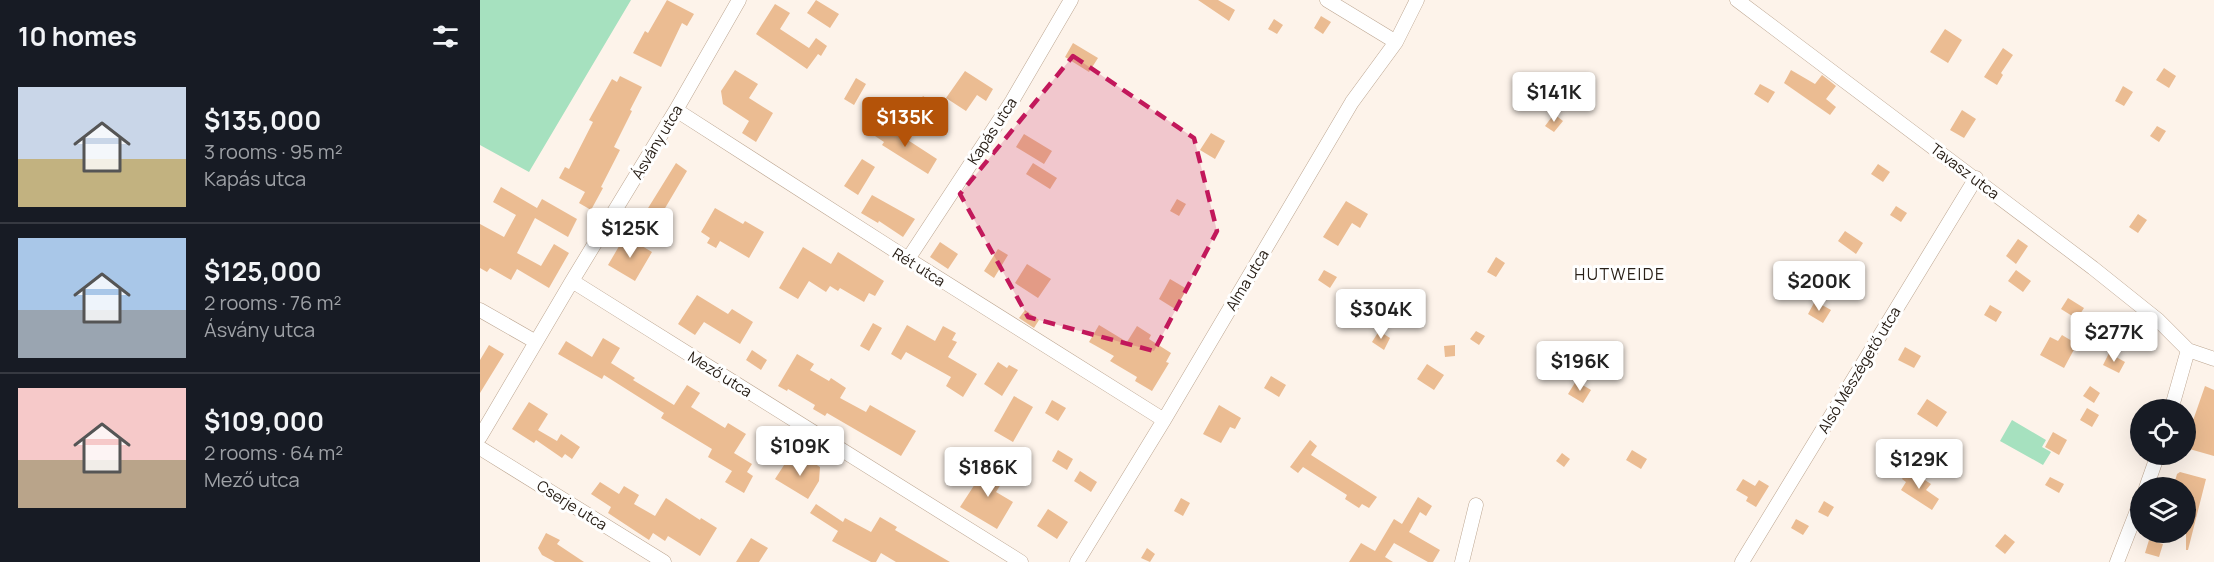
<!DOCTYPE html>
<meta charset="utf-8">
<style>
body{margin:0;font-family:Manrope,sans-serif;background:#20242c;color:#f1f3f6;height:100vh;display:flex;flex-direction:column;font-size:22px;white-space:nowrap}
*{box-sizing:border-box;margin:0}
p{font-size:20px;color:#9ea1a6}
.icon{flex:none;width:33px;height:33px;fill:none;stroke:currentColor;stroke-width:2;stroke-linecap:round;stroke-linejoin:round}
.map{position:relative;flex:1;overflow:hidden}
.details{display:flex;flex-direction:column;background:#171b24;width:480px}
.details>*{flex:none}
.buttons{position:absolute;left:1650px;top:399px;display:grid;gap:12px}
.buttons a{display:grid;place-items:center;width:66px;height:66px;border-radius:50%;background:#171b24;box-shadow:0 6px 24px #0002;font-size:30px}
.price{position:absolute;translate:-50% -51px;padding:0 14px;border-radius:6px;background:#fff;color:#222;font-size:20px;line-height:39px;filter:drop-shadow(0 2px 3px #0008)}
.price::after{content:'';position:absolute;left:50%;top:36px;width:18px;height:14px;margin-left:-9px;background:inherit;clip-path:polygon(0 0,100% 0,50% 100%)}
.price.on{background:#b45309;color:#fff}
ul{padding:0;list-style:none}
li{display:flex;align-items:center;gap:18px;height:150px;padding:0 18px}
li+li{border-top:2px solid #363941}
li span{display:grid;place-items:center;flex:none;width:168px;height:120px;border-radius:0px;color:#555}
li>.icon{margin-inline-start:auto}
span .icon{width:72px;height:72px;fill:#fffc;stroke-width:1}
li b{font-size:26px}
h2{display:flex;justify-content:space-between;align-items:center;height:72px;padding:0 18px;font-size:26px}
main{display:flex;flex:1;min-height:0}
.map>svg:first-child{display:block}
.green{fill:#a6e1bf}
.building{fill:#ebbc92}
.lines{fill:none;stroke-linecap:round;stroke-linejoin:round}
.street-casing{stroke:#bca590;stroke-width:15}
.street{stroke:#fff;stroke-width:14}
.marked{fill:#c2185b;fill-opacity:0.2;stroke:#c2185b;stroke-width:4.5;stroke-dasharray:12 8;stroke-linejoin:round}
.labels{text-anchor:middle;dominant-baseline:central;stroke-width:6;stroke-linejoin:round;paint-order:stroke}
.street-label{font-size:15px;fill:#292018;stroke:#fff}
.neighbourhood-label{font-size:16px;letter-spacing:1.5px;fill:#292018;stroke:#fff}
</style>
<main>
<section class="details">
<h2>10 homes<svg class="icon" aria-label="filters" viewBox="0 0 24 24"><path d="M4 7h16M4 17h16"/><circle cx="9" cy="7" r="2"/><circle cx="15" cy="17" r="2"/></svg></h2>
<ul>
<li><span style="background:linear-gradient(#c9d6e8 60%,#c2b280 0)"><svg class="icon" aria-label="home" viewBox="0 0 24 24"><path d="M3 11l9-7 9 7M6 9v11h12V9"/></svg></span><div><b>$135,000</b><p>3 rooms · 95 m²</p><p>Kapás utca</p></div></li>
<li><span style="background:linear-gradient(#a9c7e8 60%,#9aa5b1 0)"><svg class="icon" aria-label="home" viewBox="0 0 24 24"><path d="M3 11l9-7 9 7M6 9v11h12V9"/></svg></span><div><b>$125,000</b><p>2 rooms · 76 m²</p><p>Ásvány utca</p></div></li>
<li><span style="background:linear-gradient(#f6c9c9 60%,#b9a48a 0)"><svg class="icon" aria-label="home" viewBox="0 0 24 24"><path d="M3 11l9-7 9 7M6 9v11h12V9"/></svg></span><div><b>$109,000</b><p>2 rooms · 64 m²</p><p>Mező utca</p></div></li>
</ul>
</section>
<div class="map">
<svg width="1734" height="562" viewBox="0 0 1734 562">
<rect width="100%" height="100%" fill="#fdf3ea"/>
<path class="green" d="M0 0H151L49 172 0 145Z
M1532 420 1566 440 1562 447 1571 452 1563 465 1520 441Z"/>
<path class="building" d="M187 0 214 14 207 26 202 23 181 67 153 53 165 31 168 33Z
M336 0 359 14 350 28 327 13Z
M718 0H738L755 10 749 21Z
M295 4 310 13 300 29 329 48 336 38 347 46 341 56 338 54 327 69 276 34Z
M841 16 851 22 843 34 834 28Z
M794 19 803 25 797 34 788 29Z
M1465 29 1482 40 1468 63 1450 52Z
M593 43 618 58 609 72 585 57Z
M1523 48 1533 55 1521 73 1523 75 1517 85 1504 77Z
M1684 68 1696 76 1689 88 1676 80Z
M255 70 278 84 269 98 293 113 276 142 262 133 269 121 243 104 241 91Z
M1311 70 1335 84 1342 75 1356 86 1346 99 1356 107 1350 115 1304 83Z
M485 71 513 89 506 101 497 95 486 111 466 98Z
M140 76 162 87 150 110 152 111 134 147 140 150 121 187 123 188 111 210 99 203 105 192 79 178 85 167 89 169 113 122 109 120 132 79 137 82Z
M376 78 386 84 374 105 364 99Z
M1072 84 1091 97 1084 107 1065 94Z
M1280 84 1295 92 1288 103 1274 94Z
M1643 86 1653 92 1644 106 1635 101Z
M443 96 461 108 454 119 450 117 446 122 438 117 440 114 434 110Z
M1482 110 1496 119 1484 138 1470 130Z
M1074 114 1083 121 1074 132 1065 126Z
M400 122 457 159 448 174 402 145 404 142 392 134Z
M1677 126 1686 131 1679 142 1670 136Z
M731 133 745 141 735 159 720 150Z
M544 134 572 151 564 164 536 147Z
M382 159 395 167 378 195 364 186Z
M196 163 207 171 178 220 165 213Z
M553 163 577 178 570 189 546 174Z
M1398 164 1410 172 1403 182 1391 174Z
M21 187 57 208 62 199 97 219 88 237 55 218 37 253 61 266 74 244 89 253 69 288 37 269 31 280 10 268 7 272 0 268V224L24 237 36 215 13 202Z
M392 195 435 219 423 237 399 221 398 223 381 213Z
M697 199 706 204 699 216 690 211Z
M866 201 888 214 880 228 872 223 858 246 843 237Z
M1416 206 1427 213 1421 222 1410 215Z
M235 208 263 224 265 221 284 232 269 258 240 241 236 248 227 243 230 238 221 232Z
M1658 214 1667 220 1658 233 1649 227Z
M1365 231 1383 243 1376 254 1358 241Z
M145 236 172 252 155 281 128 265Z
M1538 239 1548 246 1536 264 1526 256Z
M460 242 478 254 468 269 450 257Z
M323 247 351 264 358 252 404 281 395 296 389 293 384 302 360 288 358 291 350 286 346 292 329 281 318 299 299 288Z
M518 249 528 255 514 278 504 271Z
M1016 257 1025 263 1016 277 1007 272Z
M547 264 571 279 558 298 535 283Z
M844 270 857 277 850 288 838 280Z
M1536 270 1551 281 1543 292 1528 281Z
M690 279 707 289 695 309 679 299Z
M217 295 248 314 252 309 273 322 260 344 224 322 215 335 198 324Z
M1588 298 1604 308 1597 319 1581 309Z
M1335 301 1351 310 1343 323 1328 314Z
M1510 305 1522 312 1516 322 1504 315Z
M545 310 559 320 554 328 539 318Z
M393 323 402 328 389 351 380 346Z
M427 325 455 341 463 326 476 333 472 340 477 342 468 357 497 374 483 397 466 386 471 377 426 352 421 360 411 354Z
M619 325 647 342 657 326 671 335 669 339 691 353 686 362 689 363 672 391 655 381 657 377 630 361 634 356 609 342Z
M899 331 910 338 904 350 892 342Z
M996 331 1005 336 999 345 990 339Z
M1582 335 1597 344 1584 368 1560 355 1570 337 1578 341Z
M123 338 140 348 131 363 155 378 153 380 194 405 207 385 220 393 211 407 245 428 248 423 266 434 254 453 272 464 267 472 273 476 264 493 245 482 252 471 228 457 232 449 181 418 184 413 124 375 122 379 78 354 86 341 112 357Z
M9 345 24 354 0 393V360Z
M975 345V356L965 357 964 346Z
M1425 347 1441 356 1434 368 1418 360Z
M272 350 287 360 281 370 266 360Z
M1629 353 1645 362 1639 373 1623 365Z
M317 354 334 364 330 370 349 381 351 378 366 388 360 398 386 412 390 405 436 431 421 456 347 413 345 416 333 409 335 405 308 389 307 391 298 386Z
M518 362 527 368 529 365 538 370 522 396 504 384Z
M947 364 964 375 954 390 937 379Z
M791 376 806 385 799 397 784 388Z
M1096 381 1111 390 1103 403 1088 394Z
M1610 386 1620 393 1614 403 1603 396Z
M1725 386 1734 390V456L1706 448 1711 432H1709Z
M534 396 553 407 533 442 514 431Z
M1447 399 1467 412 1457 427 1437 414Z
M572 400 586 408 578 421 565 413Z
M49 402 68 414 58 430 77 441 81 434 100 447 92 459 85 454 82 458 56 440 54 443 32 429Z
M739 405 761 418 755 429 750 427 741 443 723 434Z
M1607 408 1619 415 1612 427 1600 420Z
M1573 432 1587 440 1579 455 1565 447Z
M830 440 837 446 831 455 897 497 889 508 882 504 879 508 865 499 867 495 823 467 818 473 810 467Z
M578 450 593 459 587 470 572 461Z
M1152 450 1167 459 1161 469 1146 460Z
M1082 453 1090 459 1084 467 1076 461Z
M322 456 340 467 339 481 328 499 295 479 306 462 315 467Z
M508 464 526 476 516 492 533 502 517 529 480 507Z
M1428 469 1451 484 1446 490 1459 499 1452 510 1421 490 1426 482 1422 479Z
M600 471 617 482 611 492 594 481Z
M1700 472 1726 479 1708 550H1706V488H1693L1697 474Z
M1570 477 1584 484 1579 493 1565 485Z
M1263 479 1275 486 1279 480 1289 486 1276 507 1266 501 1268 497 1256 490Z
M120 482 139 494 144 486 159 495 154 504 175 516 186 498 220 520 221 518 237 528 220 556 188 536 185 541 173 533 169 540 128 513 131 507 111 494Z
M938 497 952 506 946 516 940 512 929 532 960 550 953 562H948L914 543 905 557 913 562H869L881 543 895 551 914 519 922 524Z
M701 498 710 503 703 516 694 511Z
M1344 501 1354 507 1348 517 1338 512Z
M336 504 363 522 365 518 391 532 400 517 417 527 415 530 470 562H416L401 553 396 562H391L352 541 358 531 330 513Z
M568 509 588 522 577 539 557 526Z
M1316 519 1329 526 1323 535 1311 528Z
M66 533 80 540 77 544 104 562H75L62 555 58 548Z
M1525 534 1535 542 1525 554 1515 546Z
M271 538 288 548 279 562H256Z
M1669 540 1683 544 1679 557 1665 553Z
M667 548 675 554 670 562 661 558Z"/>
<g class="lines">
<defs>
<path id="street" d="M847 0 916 42
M1257 0 1613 268 1678 320 1708 350 1734 359
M196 110 428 259 684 420
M428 259 532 101 591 0
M92 281 541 562
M0 310 56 342
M1691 410 1708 350
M0 437 92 281 196 110 259 0
M0 448 184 562
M1666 488 1678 454
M597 562 684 420 872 102 916 42 937 0
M982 562 996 505
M1262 562 1496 178
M1637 562 1660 503"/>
</defs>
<use href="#street" class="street-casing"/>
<use href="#street" class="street"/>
</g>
<path class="marked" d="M593 56 714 138 737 231 674 351 548 317 480 194Z"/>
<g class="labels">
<g class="street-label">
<text transform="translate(512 131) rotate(-57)">Kapás utca</text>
<text transform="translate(177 142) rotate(-59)">Ásvány utca</text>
<text transform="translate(1485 171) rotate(37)">Tavasz utca</text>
<text transform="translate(439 267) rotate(32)">Rét utca</text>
<text transform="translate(767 280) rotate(-59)">Alma utca</text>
<text transform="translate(1379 370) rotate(-59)">Alsó Mészégető utca</text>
<text transform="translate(240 374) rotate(32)">Mező utca</text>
<text transform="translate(92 505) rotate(32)">Cserje utca</text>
</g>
<g class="neighbourhood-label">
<text x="1140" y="274">HUTWEIDE</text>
</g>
</g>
</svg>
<div class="buttons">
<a><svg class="icon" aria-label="locate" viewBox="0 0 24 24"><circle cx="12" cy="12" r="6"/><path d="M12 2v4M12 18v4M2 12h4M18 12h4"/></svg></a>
<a><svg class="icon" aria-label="layers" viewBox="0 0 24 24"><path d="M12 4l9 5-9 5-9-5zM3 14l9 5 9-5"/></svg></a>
</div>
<b class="price" style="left:1074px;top:123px">$141K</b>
<b class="price on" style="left:425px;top:148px">$135K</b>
<b class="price" style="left:150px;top:259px">$125K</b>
<b class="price" style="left:1339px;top:312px">$200K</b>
<b class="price" style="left:901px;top:340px">$304K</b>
<b class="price" style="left:1634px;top:363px">$277K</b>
<b class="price" style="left:1100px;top:392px">$196K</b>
<b class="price" style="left:320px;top:477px">$109K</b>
<b class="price" style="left:1439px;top:490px">$129K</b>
<b class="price" style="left:508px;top:498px">$186K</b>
</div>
</main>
